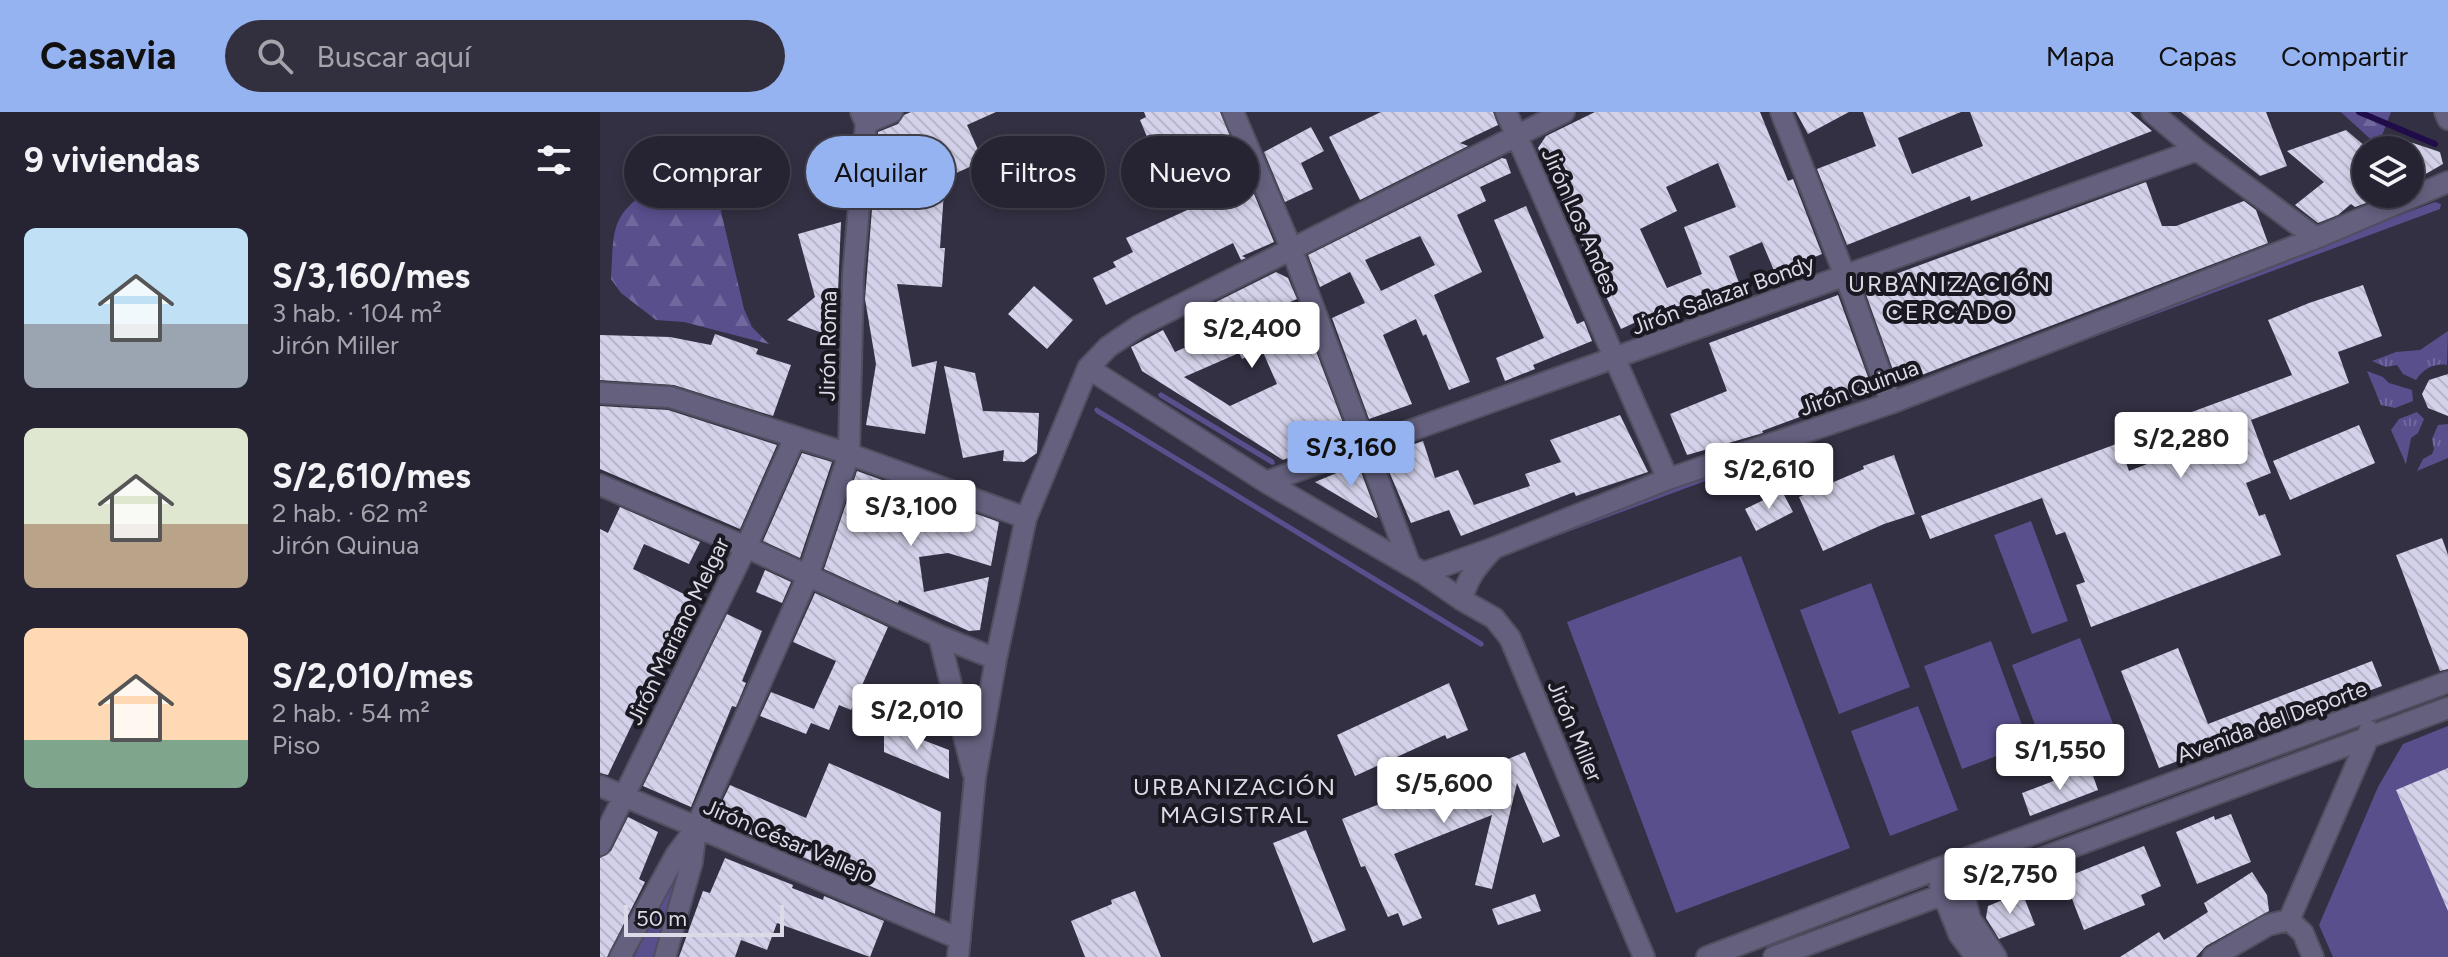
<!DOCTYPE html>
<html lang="es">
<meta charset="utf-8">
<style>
body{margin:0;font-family:Figtree,sans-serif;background:#32303e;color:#f1f3f6;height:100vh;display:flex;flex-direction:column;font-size:30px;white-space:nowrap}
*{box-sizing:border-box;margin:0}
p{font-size:26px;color:#a4a4ac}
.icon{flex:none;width:44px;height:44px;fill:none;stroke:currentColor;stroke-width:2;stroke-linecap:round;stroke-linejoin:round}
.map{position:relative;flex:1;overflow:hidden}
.panel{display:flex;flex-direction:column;background:#262432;width:600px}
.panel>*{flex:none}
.guide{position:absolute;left:24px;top:24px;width:760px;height:72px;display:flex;gap:16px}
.fabs{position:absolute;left:1752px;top:24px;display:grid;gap:16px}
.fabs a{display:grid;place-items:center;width:72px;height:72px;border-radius:50%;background:#262432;box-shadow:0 4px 12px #0003,0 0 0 2px #42414d;font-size:40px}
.scale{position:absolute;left:24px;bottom:20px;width:160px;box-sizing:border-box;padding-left:8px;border:4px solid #dbdae6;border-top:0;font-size:22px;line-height:28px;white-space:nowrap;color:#dbdae6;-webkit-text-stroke:6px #1a1921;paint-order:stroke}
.price{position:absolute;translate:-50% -68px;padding:0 18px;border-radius:8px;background:#fff;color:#222;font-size:26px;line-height:52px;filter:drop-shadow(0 2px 4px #0008)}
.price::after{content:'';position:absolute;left:50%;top:48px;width:24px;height:18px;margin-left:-12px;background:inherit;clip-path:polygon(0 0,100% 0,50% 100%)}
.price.active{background:#95b2f1;color:#111}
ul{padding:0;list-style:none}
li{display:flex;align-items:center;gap:24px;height:200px;padding:0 24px}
li span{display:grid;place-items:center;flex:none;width:224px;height:160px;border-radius:12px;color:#555}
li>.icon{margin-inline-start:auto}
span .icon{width:96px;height:96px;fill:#fffc;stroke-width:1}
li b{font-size:34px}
h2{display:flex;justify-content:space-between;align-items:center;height:96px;padding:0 24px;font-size:34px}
.pill{padding:0 28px;border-radius:36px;background:#262432;box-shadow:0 4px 12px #0003,0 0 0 2px #42414d;font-size:28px;line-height:72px}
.pill.active{background:#95b2f1;color:#111}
header{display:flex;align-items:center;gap:48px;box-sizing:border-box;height:112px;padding:0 40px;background:#95b2f1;color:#111}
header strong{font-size:38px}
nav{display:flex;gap:44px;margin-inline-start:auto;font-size:28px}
.search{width:560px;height:72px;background:#32303e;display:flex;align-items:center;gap:20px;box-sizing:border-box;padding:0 28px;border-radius:44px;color:#a4a4ac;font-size:30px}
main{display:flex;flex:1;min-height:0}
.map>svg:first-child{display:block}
.grass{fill:url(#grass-tufts)}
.forest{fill:url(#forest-firs)}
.park{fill:#5a4f8d}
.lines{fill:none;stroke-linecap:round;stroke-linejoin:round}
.stream{stroke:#1f0c48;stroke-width:6}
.building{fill:url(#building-back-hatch);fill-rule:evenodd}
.minor-casing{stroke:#504f60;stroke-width:24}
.minor{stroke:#64607e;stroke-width:20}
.labels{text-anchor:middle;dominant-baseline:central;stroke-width:8;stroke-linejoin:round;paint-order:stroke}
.street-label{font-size:22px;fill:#dbdae6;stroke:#1a1921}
.neighbourhood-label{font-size:24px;letter-spacing:2px;fill:#dbdae6;stroke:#1a1921}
</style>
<header>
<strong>Casavia</strong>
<div class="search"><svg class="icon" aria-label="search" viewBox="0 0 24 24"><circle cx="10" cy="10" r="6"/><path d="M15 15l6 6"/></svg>Buscar aquí</div>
<nav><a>Mapa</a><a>Capas</a><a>Compartir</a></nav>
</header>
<main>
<section class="panel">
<h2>9 viviendas<svg class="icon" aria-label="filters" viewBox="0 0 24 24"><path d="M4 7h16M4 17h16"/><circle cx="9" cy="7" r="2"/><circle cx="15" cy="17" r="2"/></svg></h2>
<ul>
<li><span style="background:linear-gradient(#bfe0f5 60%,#9aa5b1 0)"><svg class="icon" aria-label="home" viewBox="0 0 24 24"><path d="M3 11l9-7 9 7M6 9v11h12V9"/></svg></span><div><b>S/3,160/mes</b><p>3 hab. · 104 m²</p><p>Jirón Miller</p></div></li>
<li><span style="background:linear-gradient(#dfe7d0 60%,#b9a48a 0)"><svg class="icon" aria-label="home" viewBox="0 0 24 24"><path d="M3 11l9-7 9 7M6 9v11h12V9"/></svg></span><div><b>S/2,610/mes</b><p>2 hab. · 62 m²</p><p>Jirón Quinua</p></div></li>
<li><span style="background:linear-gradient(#ffd9b3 70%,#7fa58c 0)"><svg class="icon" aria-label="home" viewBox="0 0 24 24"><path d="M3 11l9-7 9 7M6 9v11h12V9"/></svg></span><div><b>S/2,010/mes</b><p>2 hab. · 54 m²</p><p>Piso</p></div></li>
</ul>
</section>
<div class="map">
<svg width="1848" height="845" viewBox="0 0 1848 845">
<defs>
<pattern id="grass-tufts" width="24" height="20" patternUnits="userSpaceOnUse" patternTransform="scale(2)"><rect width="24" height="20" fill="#5a4f8d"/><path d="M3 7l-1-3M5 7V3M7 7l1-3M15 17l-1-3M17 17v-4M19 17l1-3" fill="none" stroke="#71689d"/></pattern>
<pattern id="forest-firs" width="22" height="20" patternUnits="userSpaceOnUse" patternTransform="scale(2)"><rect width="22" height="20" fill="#5a4f8d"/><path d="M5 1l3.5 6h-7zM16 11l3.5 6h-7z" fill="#71689d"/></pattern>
<pattern id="building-back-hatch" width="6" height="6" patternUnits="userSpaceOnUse" patternTransform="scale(2)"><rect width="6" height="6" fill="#d4d2ea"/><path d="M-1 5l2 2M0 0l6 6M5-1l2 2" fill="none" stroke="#b7b5c9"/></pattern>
</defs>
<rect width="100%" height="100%" fill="#323042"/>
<path class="grass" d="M1848 219 1847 253C1835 251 1823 257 1816 268L1803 262 1797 253 1786 255 1772 249 1796 240 1820 238Z
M1767 259 1783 265 1789 271 1812 278 1813 289 1795 296 1781 293Z
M1817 300 1824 307 1818 321 1811 326 1806 352 1791 318 1799 307Z
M1848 312V346L1817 359 1823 347 1832 342 1834 337 1832 327 1838 313Z"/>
<path class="forest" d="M1740 0H1791L1778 34 1742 1Z
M63 25 76 36V57L81 75 98 80 119 91 144 197 152 215 169 232 84 210 56 208 21 181 11 167C14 109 11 105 59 69L58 47Z"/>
<path class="park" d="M1835 90 1841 92 1840 97 927 435 923 434V428Z
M561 280 674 348 675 352 672 353 559 285 558 282Z
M496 295 883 530 884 533 881 535 496 301 494 298Z
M1431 409 1468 509 1432 522 1394 423Z
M1141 444 1250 736 1076 801 967 510Z
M1271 471 1310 575 1239 602 1200 498Z
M1480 526 1520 630 1452 657 1412 553Z
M1391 529 1429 632 1362 657 1324 554Z
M1318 594 1358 698 1290 724 1251 619Z
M1848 614V845H1733L1719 813 1778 675 1803 632Z
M84 746 53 845H34Z"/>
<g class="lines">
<path class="stream" d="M1759 0 1835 32"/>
</g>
<path class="building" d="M311 0H396L367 13 383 49 345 66 340 136H345L342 175 297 172 312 255 337 249 325 322 266 313 276 252 265 187 278 20 298 12 304 3Z
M544 0H620L674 130 642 144 646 146 641 148 633 131 506 193 493 166 516 155 513 150 533 140 526 126 607 89 604 82 612 78 599 47 563 63 540 8 546 5Z
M781 0H893L898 13 860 31 868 34 760 88 729 25Z
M995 0H1160L1188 69 1193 67 1222 142 1175 161 1162 130 1129 144 1139 171 1076 195 1075 192 1021 217 938 36 946 24ZM1118 51 1136 95 1084 115 1102 162 1067 176 1040 117 1077 99 1066 75Z
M1196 0H1249L1208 22Z
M1263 0H1361L1298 26 1312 62 1383 34 1370 0H1530L1552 19 1371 89 1370 84 1247 133 1217 57 1276 34Z
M1581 0H1666L1687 54 1660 64Z
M711 15 724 39 701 51 713 77 685 90 664 40Z
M1746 18 1766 35V91L1755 95 1751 92 1738 103 1718 111 1695 93 1724 70 1687 39Z
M1810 30 1840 40 1843 52 1810 71Z
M902 46 906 47 911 61 880 75 886 89 857 103 882 160 834 183 870 270 849 278 826 222 823 224 816 207 783 223 812 292 769 307 732 206 765 191 750 160 720 175 708 143ZM820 124 835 153 781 179 765 148Z
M1546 70 1562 114H1576L1644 89 1656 98 1668 131 1298 272 1263 174Z
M926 94 977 212 984 209 992 229 933 253 935 257 905 269 896 246 944 226 894 108Z
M241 110 236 226 187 208 215 185 198 122Z
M676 160 688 166 697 187 690 190 703 220 708 218 745 316 709 330 711 336 683 348 542 259 531 235 563 218 575 240 617 221 606 195ZM662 238 677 272 630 294 584 265 639 241 642 247Z
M1763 173 1782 224 1738 240 1749 271 1651 308 1671 361 1646 371 1659 404 1665 402 1681 443 1491 515 1476 473 1485 470 1465 420 1456 423 1442 386 1330 427 1321 404 1519 331 1529 359 1573 342 1562 311 1692 263 1668 208 1709 191Z
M434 174 473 208 447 237 408 202Z
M1238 183 1272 276 1238 291 1162 319 1163 321 1087 343 1070 302 1127 279 1109 231Z
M115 222 158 237 156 242 191 253 173 304 74 273 0 268V223L70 225 111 233Z
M344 254 375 261 383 299 439 301 437 341 424 350 403 349 404 338 363 346Z
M1848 262V304L1828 296 1822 282 1829 268Z
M0 294 68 298 177 333 140 417 0 357Z
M1020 303 1048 360 976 384 974 380 861 424 849 398 811 411 788 357 812 348 806 335 823 329 835 366 858 358 874 393 930 374 925 362 961 350 950 328Z
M1759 313 1775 351 1690 388 1673 349Z
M202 341 232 350 200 446 163 429Z
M1294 343 1315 402 1284 412 1223 439 1199 385 1264 357 1263 354Z
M758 352 778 405 776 406 715 370Z
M257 359 399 410 391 454 348 441 319 445 324 480 389 465 380 518 369 519 299 488 298 491 224 457Z
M1182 379 1193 400 1156 419 1145 397Z
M20 395 100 430 89 452 44 432 33 457 92 486 8 663 0 661V417L8 421Z
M1842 426 1848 443V557L1840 559 1796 443Z
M165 458 191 470 182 491 156 480Z
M215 481 288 515 251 598 239 593 229 618 211 611 206 622 160 604 171 580 214 597 236 549 193 530Z
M127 502 162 519 142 569 146 571 136 595 132 594 91 695 43 674Z
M1578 536 1608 612 1772 549 1782 574 1559 656 1521 559Z
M849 571 868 618 847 627 845 623 755 664 737 623Z
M284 613 349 638V667L284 640Z
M925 640 960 724 943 731 917 671 892 777 875 773 892 703 794 742 822 806 803 814 798 801 788 805 765 754 761 755 742 707 884 650 886 656Z
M229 651 341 700 335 802 117 708 115 704 130 673 206 706Z
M1490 655 1498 678 1430 704 1422 681Z
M1848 656V799L1796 678Z
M1631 702 1651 750 1597 772 1576 720 1614 704 1615 708Z
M28 705 58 720 39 767 45 770 7 845H0V746L11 739Z
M706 718 746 818 713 831 673 731Z
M1544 734 1561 774 1541 783 1545 793 1484 818 1464 766Z
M125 746 193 773 192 776 223 788 224 784 284 809 270 845 177 811 167 838 141 828 135 845H79L103 779 110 781Z
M1652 760 1667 783 1669 799 1606 834 1596 845H1520L1559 820 1564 828 1608 800 1604 791Z
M535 779 561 845H485L471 809 512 792 511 788Z
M1422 780 1435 813 1399 827 1386 806 1388 794Z
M935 782 941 799 898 813 892 797Z"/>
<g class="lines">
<defs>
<path id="minor" d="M633 0 692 138 810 453
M906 0 1068 367
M1181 0 1254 187 1291 291
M1552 0 1597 38 1716 126
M1845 0 1848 7
M266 11 292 0
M488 256 666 370 823 461 862 488 894 506 910 526 1044 845
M0 281 70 285 249 342 426 406
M666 370C977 262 1286 148 1597 38
M0 373 146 435 339 524 396 547
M823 461 894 436 1068 367 1291 291 1716 126 1848 70
M862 488C867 466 877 454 892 438
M339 524 373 660
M0 674 360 827
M0 733 146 435 195 325
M1360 767 1370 807 1396 845
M1340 774 1359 822 1376 845
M20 845 76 743 94 719
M65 845 92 750 96 716 208 464 249 342 253 164 266 11 261 0
M358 845 375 666 396 547 426 406 488 256 508 235 539 214 964 0
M1107 845 1335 758 1848 570
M1174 845 1848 596
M1613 845 1668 813 1689 808
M1713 845 1703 821 1689 808 1768 626 1769 619"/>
</defs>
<use href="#minor" class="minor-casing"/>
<use href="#minor" class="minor"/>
</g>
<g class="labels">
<g class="street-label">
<text transform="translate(980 109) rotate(66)">Jirón Los Andes</text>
<text transform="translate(1123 183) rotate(-20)">Jirón Salazar Bondy</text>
<text transform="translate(228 234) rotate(-89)">Jirón Roma</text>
<text transform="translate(1259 276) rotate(-20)">Jirón Quinua</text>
<text transform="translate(78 519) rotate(-64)">Jirón Mariano Melgar</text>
<text transform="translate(1672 610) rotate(-20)">Avenida del Deporte</text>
<text transform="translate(975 619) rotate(67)">Jirón Miller</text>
<text transform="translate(189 729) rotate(23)">Jirón César Vallejo</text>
</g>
<g class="neighbourhood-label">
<text x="1350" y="171">URBANIZACIÓN<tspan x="1350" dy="28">CERCADO</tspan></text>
<text x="635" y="674">URBANIZACIÓN<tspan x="635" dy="28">MAGISTRAL</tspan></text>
</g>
</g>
</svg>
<div class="fabs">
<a><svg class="icon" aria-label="layers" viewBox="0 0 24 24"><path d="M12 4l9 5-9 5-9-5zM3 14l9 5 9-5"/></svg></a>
</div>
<div class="scale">50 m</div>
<b class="price" style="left:652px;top:258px">S/2,400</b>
<b class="price" style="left:1581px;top:368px">S/2,280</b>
<b class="price active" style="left:751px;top:377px">S/3,160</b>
<b class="price" style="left:1169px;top:399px">S/2,610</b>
<b class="price" style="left:311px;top:436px">S/3,100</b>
<b class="price" style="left:317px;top:640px">S/2,010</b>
<b class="price" style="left:1460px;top:680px">S/1,550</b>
<b class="price" style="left:844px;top:713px">S/5,600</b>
<b class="price" style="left:1410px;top:804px">S/2,750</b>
<div class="guide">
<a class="pill">Comprar</a>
<a class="pill active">Alquilar</a>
<a class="pill">Filtros</a>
<a class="pill">Nuevo</a>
</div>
</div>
</main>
